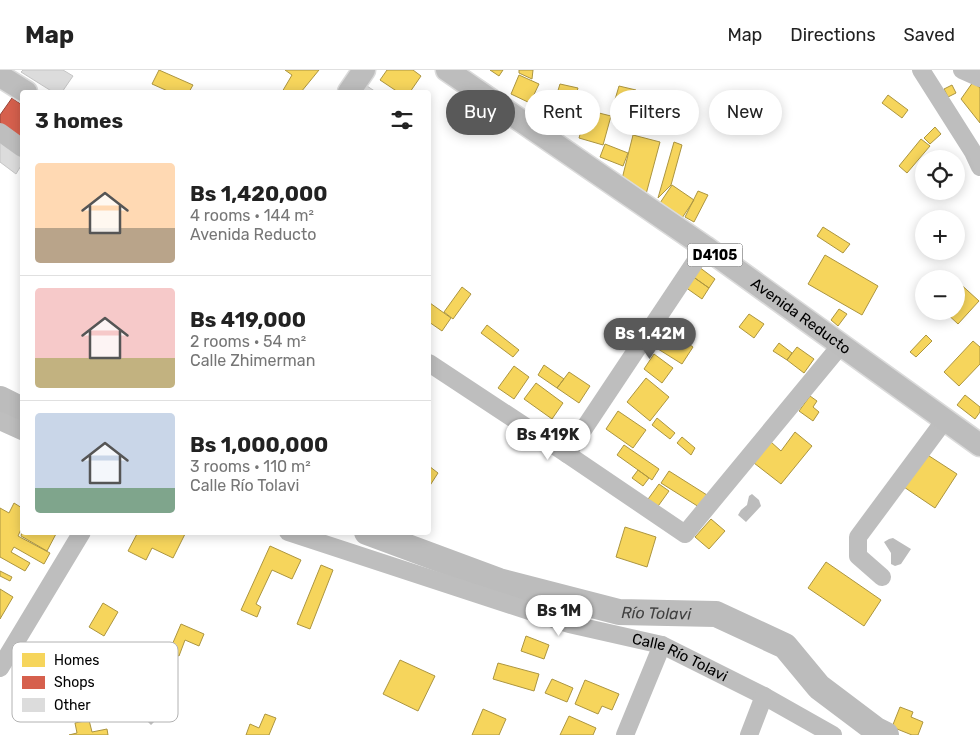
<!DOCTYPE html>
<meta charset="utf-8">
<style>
body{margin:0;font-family:Rubik,sans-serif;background:#f2f2f2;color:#222;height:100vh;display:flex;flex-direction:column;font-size:19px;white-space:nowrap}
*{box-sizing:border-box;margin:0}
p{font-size:16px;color:#767676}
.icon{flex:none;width:28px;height:28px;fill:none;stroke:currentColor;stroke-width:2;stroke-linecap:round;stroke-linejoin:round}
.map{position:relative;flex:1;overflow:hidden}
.details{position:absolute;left:20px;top:20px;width:411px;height:445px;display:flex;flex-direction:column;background:#fff;border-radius:5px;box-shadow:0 2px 12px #0003}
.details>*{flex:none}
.guide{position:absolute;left:446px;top:20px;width:459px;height:45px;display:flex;gap:10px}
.buttons{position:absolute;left:915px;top:80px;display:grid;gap:10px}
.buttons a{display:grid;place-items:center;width:50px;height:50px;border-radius:50%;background:#fff;box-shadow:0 2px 12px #0003;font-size:25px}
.price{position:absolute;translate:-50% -42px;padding:0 11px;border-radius:18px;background:#fff;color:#222;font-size:16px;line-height:32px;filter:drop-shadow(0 1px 2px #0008)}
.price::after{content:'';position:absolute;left:50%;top:30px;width:15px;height:11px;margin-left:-8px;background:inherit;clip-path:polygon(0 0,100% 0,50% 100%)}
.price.current{background:#595959;color:#fff}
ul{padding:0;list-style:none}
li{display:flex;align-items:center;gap:15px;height:125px;padding:0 15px}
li+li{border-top:1px solid #e0e0e0}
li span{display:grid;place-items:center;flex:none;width:140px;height:100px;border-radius:5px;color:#555}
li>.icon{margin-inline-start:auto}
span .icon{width:60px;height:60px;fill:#fffc;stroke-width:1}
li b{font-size:21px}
h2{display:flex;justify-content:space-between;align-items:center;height:60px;padding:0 15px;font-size:21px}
.chip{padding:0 18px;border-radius:22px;background:#fff;box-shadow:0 2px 12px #0003;font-size:18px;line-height:45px}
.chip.current{background:#595959;color:#fff}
header{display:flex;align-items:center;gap:30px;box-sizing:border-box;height:70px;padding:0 25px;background:#fff;border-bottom:1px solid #e0e0e0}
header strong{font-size:24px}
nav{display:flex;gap:28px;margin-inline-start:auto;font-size:18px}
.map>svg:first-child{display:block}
.water{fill:#bcbcbc}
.homes{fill:#f6d55c;stroke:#ac9540}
.shops{fill:#d6604d;stroke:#964336}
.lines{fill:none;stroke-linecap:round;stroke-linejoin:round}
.river{stroke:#bcbcbc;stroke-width:26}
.building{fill:#dcdcdc;stroke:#c5c5c5}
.major-casing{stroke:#dbdbdb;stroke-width:25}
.minor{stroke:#bebebe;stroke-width:18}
.major{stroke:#bdbdbd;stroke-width:22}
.labels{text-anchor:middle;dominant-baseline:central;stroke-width:5;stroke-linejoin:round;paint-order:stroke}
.shield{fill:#fff;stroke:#4c4c4c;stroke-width:1}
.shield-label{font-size:14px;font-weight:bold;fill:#000}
.street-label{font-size:15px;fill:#000;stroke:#fff}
.water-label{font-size:16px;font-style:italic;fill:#404040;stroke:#fff}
.key{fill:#fff;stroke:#b2b2b2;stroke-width:1}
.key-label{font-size:14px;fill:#000}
</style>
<header>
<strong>Map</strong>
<nav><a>Map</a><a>Directions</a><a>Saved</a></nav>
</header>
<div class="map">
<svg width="980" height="665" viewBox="0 0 980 665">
<rect width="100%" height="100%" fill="#fff"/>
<path class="water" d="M752 424 759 430 761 436 746 452 738 445 741 440 747 435 749 426Z
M893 468 911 479 901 494 895 496 891 494V483L884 472 889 469Z
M143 632 148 636 158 648 151 655 146 650 140 652 131 646 130 640 134 635Z"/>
<path class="homes" d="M159 0 193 15 189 22H170L152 14Z
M285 0H319L301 22H282L292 5Z
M387 0H413L421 6 410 22H398L380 10Z
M490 0H503L499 6Z
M519 0H533L532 9 519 3Z
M519 5 539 14 530 33 511 24Z
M973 12 980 18V53L961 29Z
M560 14 578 18 569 48 551 43Z
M952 15 956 23 948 27 944 19Z
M619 16 636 20 632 37 614 33Z
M888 25 908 40 902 48 882 33Z
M535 30 541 33 537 43 530 40Z
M587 40 611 46 603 75 579 68Z
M935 57 941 64 930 74 924 68Z
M633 65 660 72 645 128 621 113Z
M921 69 930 76 907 103 899 96Z
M674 72 682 75 671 115 658 128Z
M605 74 628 83 623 96 600 87Z
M672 115 694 130 682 148 660 133Z
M698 121 708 125 694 152 685 147Z
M823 157 850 174 843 183 817 166Z
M825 185 878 216 862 245 808 214Z
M699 197 715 209 709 218 692 206Z
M692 206 709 218 702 229 685 217Z
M956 210 979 231 958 254 944 241H956Z
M462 217 471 224 453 249 444 242Z
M430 233 451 248 442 261 429 252Z
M839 239 847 244 838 256 831 250Z
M749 244 764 254 754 268 739 257Z
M487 255 519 280 513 287 481 263Z
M670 261 693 277 682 294 658 279Z
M926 265 932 271 916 287 910 282Z
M973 271 980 277V294L959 316 944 302Z
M779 273 792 283 787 290 773 281Z
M797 277 814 289 804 303 787 290Z
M654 284 673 298 662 313 644 299Z
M544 295 564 309 557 318 538 305Z
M514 296 529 307 514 329 498 318Z
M569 302 590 316 579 333 557 318Z
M646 308 669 327 650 351 627 332Z
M536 313 563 333 552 349 524 329Z
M965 325 980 337V342L975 349 957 335Z
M810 326 817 331 813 337 819 342 813 351 799 341Z
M618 341 646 360 633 378 606 359Z
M657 348 675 363 670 369 652 355Z
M795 362 812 376 781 414 754 393 771 372 781 381Z
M682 367 695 378 691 385 677 373Z
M624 375 659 399 652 410 617 385Z
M923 382 957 404 935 438 901 415Z
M429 396 438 403 429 417Z
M638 400 649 408 643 416 632 408Z
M669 401 707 425 699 437 661 413Z
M659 414 669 421 656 439 646 432Z
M14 433 22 438V457L18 466 50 483 44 494 14 477 11 482 30 493 25 501 0 487V438L9 443Z
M711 449 725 461 709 479 695 467Z
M625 457 656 467 647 497 616 487Z
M22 462H57L47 481 21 466Z
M138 462H186L173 488 152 478 146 490 128 481Z
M270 476 301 490 292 509 272 500 256 534 261 537 257 547 241 540Z
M826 492 881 530 864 556 808 518Z
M321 495 333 500 310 559 297 554Z
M0 501 12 507 10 511 0 506Z
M0 519 13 527 0 549Z
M103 533 118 542 104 566 89 557Z
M181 554 204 564 199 576 185 570 179 586 169 582Z
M526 566 549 575 544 589 521 581Z
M400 590 435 606 418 641 383 624Z
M498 593 539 604 534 621 493 609Z
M552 609 573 618 567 632 545 623Z
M585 610 619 624 612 640 602 636 598 644 575 634Z
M900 637 913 642 911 647 923 652 918 665H912L892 657Z
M483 639 506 649 499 665H472Z
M265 644 276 648 269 665H246L250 654 259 658Z
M569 646 596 658 593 665H560Z
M89 650 92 662 107 659 108 665H69L77 663 75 653Z"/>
<path class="shops" d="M12 28 22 35V69L0 54V45Z"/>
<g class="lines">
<g class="river">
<path d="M0 329 22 340"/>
<path id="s1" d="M367 462 499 511 619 542 716 544 785 576 819 617 876 660 886 665"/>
</g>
</g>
<path class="building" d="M23 0H63L73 6 62 22H53L21 2Z
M367 16 376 22H363Z
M0 66 22 81V94L16 104 0 92Z"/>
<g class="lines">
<defs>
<g id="major">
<path id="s3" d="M447 0 705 177 980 375"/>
<path d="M5 9 26 22"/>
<path d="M349 22 364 0"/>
</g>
</defs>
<use href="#major" class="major-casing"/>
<g class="minor">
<path d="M921 0 973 82 980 97"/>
<path d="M962 0 980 8"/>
<path d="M0 62 22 78"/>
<path d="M429 293 567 384 685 464 841 275"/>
<path d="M0 351 22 361"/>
<path d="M567 384 705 177"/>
<path id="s2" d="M288 462 569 554 662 575 764 626 833 665"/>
<path d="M882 507 858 486V467L944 351"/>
<path d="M0 598 82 462"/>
<path d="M625 665 662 575"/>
<path d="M749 665 764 626"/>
</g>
<use href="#major" class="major"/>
</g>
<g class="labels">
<rect class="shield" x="687.5" y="173.5" width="55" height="23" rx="4"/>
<g class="shield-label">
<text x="715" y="185">D4105</text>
</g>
<g class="street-label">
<text stroke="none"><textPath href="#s3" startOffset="431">Avenida Reducto</textPath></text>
<text stroke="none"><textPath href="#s2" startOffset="412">Calle Río Tolavi</textPath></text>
</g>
<g class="water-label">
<text stroke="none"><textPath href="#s1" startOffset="302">Río Tolavi</textPath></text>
</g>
</g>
<rect x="12" y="572" width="166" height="80" rx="8" class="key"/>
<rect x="22" y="583" width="23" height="14" fill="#f6d55c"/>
<rect x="22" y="606" width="23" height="13" fill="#d6604d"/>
<rect x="22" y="628" width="23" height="14" fill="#dcdcdc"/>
<g class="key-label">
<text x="54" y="595">Homes</text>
<text x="54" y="617">Shops</text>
<text x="54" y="640">Other</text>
</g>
</svg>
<div class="buttons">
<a><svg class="icon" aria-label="locate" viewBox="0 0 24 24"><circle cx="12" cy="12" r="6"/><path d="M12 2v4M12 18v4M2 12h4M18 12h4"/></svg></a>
<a>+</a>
<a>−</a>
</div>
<b class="price current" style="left:650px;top:290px">Bs 1.42M</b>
<b class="price" style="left:548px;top:391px">Bs 419K</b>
<b class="price" style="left:559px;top:567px">Bs 1M</b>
<div class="guide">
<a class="chip current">Buy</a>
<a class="chip">Rent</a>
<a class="chip">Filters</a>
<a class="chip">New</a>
</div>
<section class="details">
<h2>3 homes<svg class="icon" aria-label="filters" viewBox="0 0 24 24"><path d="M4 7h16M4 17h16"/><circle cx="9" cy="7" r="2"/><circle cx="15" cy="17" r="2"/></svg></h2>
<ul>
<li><span style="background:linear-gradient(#ffd9b3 65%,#b9a48a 0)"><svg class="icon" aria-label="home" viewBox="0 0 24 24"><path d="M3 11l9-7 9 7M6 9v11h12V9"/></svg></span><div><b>Bs 1,420,000</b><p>4 rooms · 144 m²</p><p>Avenida Reducto</p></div></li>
<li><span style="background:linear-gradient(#f6c9c9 70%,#c2b280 0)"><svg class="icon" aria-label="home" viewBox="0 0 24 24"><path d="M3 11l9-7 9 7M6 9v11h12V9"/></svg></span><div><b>Bs 419,000</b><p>2 rooms · 54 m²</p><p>Calle Zhimerman</p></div></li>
<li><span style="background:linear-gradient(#c9d6e8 75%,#7fa58c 0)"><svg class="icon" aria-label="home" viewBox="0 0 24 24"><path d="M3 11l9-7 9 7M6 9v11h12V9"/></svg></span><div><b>Bs 1,000,000</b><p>3 rooms · 110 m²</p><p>Calle Río Tolavi</p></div></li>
</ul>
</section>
</div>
